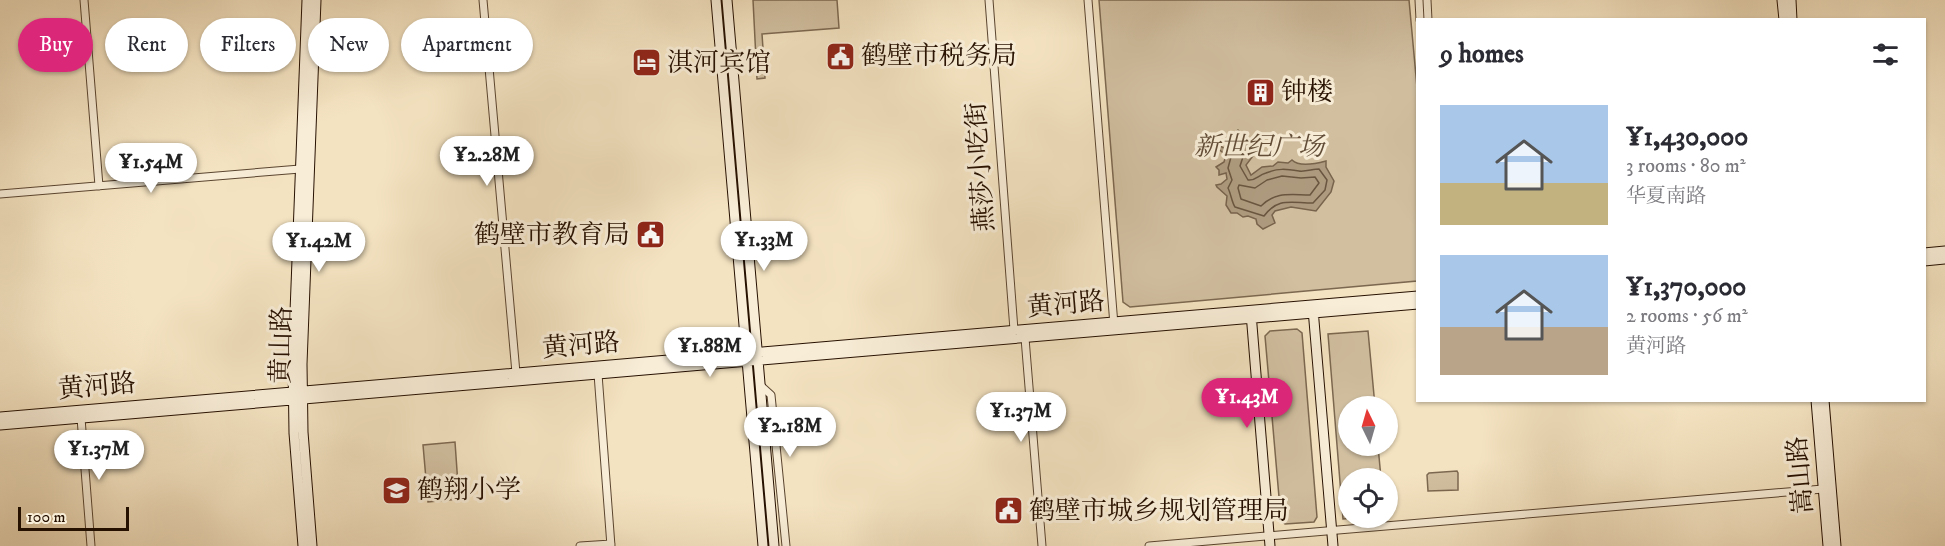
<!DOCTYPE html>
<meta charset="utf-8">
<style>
body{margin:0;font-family:"IM FELL DW Pica","Noto Serif SC",serif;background:#f2f2f3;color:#2b2b33;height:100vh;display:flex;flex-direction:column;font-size:22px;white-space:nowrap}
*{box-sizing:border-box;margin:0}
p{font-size:20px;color:#7c7c81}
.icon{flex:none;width:33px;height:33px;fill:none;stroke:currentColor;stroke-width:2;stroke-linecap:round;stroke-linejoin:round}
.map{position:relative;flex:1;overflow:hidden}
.panel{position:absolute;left:1416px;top:18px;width:510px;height:384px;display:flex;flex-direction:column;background:#fff;border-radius:0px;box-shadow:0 2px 4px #0004}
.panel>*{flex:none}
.banner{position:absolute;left:18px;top:18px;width:570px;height:54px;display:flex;gap:12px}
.needle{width:39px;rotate:355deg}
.fabs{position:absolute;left:1338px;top:396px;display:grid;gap:12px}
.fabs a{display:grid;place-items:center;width:60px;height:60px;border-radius:50%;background:#fff;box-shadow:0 2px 4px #0004;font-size:30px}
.scale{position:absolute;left:18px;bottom:15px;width:111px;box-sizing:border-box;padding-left:6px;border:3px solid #261000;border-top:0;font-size:16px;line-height:21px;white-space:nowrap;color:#261000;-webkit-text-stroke:4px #f8edd7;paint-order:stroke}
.price{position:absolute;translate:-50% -51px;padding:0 14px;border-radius:21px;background:#fff;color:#222;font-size:20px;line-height:39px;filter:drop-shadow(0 2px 3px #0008)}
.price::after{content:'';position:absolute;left:50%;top:36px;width:18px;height:14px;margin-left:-9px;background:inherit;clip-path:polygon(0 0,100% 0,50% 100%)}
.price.selected{background:#db2777;color:#fff}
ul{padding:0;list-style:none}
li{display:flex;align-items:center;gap:18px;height:150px;padding:0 24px}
li span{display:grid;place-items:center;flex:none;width:168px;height:120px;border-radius:0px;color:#555}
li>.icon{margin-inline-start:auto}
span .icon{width:72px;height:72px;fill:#fffc;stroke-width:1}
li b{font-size:26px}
h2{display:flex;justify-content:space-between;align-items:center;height:72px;padding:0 24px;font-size:26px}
.pill{padding:0 21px;border-radius:27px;background:#fff;box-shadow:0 2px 4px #0004;font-size:21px;line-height:54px}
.pill.selected{background:#db2777;color:#fff}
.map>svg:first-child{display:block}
.green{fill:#d1bfa0;stroke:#7c6850;stroke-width:1.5}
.water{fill:#ae9b7f;stroke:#78634c;stroke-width:1.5}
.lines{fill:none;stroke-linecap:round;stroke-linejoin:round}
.shore{stroke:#6a5640;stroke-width:1.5}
.street-casing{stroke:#5a4530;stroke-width:9}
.secondary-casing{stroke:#261000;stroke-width:11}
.street{stroke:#f8edd7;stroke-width:7}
.secondary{stroke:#f8edd7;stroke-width:9}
.labels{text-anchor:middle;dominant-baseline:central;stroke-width:6;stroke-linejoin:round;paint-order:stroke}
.poi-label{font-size:26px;fill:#261000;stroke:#f8edd7;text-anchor:start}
.park-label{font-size:26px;font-style:italic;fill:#624d38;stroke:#f8edd7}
.street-label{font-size:26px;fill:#261000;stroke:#f8edd7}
</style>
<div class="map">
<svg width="1945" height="546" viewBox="0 0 1945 546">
<rect width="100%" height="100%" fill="#f4e3c1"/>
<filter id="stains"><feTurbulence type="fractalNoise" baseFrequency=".00333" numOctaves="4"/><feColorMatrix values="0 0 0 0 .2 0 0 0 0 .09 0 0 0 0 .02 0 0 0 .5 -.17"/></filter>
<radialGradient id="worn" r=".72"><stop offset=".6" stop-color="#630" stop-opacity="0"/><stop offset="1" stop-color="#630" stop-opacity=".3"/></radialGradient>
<path class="green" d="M753 0H837L839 28 762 34 765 78 757 79Z
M1099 0H1409L1418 98 1417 281 1130 307 1123 302Z
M1297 329 1302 333 1317 517 1314 522 1285 524 1281 520 1265 336 1270 331Z
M1368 331 1375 406H1348V446H1378L1381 478H1348V518H1356L1343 519 1328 334Z
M455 442 459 499 428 502 423 445Z
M1457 471 1458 473V490L1428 491 1427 475 1429 473Z"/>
<path class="water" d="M1238 130 1242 134 1236 139 1237 141 1247 144 1250 143 1255 149 1250 154 1253 156 1246 165 1251 175 1262 167 1273 166 1278 162 1288 163 1292 160C1299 167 1315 164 1326 161V167L1334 181 1331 192 1316 211 1291 207 1275 211 1272 215 1275 223 1263 229 1257 224 1256 219 1248 216 1243 217 1237 213H1231L1226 205 1227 196 1217 187 1216 185 1221 184 1227 179 1226 173 1219 175V170L1216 167 1224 162 1226 155 1217 148 1220 146 1224 148 1228 144 1227 141 1231 135Z"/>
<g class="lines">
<path class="shore" d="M1233 147 1241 148 1245 151 1240 166 1248 180C1256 181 1258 175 1266 173 1278 168 1286 169 1299 171 1305 172 1313 169 1319 169L1327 180 1325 190 1313 203C1291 203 1278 197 1264 216L1235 207C1232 203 1231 194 1228 188L1232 180 1228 168 1231 157 1230 150Z
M1282 176 1301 178 1315 177 1319 183 1310 195C1291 195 1276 191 1261 206L1241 199 1238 188 1239 185 1255 188 1267 180Z"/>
<defs>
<path id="street" d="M84 0 99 186
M483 0 516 373
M989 0 1014 330
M1088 0 1114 325
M1419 0 1420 20
M1427 0 1428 20
M0 194 300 169
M1025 338 1042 546
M598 374 611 546
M760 385 771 395 786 546
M81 418 91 546
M580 546 611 544
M1149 546 1823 489"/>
<path id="secondary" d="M716 0 763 546
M727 0 774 546
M1782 0 1784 20
M1791 0 1792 20
M1924 253 1945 251
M1924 261 1945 259
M1313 309 1333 546
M1251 313 1270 546
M1816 400 1828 546
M1824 400 1836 546
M0 417 1418 296
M0 425 1418 304
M303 546 294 433 293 364 307 0
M312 546 303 432 302 364 316 0"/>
</defs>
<use href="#street" class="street-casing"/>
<use href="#secondary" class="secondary-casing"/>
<use href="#street" class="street"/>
<use href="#secondary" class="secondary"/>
</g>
<defs>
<symbol id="civic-square" viewBox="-11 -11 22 22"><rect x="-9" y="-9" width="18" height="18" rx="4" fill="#8f2418" stroke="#f8edd7"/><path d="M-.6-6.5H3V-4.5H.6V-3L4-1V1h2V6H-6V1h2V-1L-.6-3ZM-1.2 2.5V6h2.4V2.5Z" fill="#fff"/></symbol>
<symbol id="hotel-square" viewBox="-11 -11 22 22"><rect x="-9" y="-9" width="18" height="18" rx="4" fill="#8f2418" stroke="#f8edd7"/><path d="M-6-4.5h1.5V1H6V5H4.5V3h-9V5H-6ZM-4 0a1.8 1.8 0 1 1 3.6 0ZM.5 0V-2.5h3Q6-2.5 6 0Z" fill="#fff"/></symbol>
<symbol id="building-square" viewBox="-11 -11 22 22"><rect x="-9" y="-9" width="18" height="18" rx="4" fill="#8f2418" stroke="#f8edd7"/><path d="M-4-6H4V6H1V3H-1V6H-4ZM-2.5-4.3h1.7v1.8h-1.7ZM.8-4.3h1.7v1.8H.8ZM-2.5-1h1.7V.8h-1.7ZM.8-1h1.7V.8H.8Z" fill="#fff"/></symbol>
<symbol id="school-square" viewBox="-11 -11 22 22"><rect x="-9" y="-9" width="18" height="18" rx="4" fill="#8f2418" stroke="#f8edd7"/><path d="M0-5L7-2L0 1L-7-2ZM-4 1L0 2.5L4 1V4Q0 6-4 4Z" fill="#fff"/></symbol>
</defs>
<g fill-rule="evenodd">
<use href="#civic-square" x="824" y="40" width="33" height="33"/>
<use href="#hotel-square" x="630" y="46" width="33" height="33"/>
<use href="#building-square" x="1244" y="76" width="33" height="33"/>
<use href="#civic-square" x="634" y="218" width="33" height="33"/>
<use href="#school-square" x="380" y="474" width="33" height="33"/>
<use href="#civic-square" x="992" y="494" width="33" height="33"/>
</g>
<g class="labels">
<g class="poi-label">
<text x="861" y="56">鹤壁市税务局</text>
<text x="667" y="63">淇河宾馆</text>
<text x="1281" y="92">钟楼</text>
<text x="630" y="235" text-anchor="end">鹤壁市教育局</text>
<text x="417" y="490">鹤翔小学</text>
<text x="1029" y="511">鹤壁市城乡规划管理局</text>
</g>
<g class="park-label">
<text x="1259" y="147">新世纪广场</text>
</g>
<g class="street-label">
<text transform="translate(981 167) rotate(-94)">燕莎小吃街</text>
<text transform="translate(1066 305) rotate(-5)">黄河路</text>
<text transform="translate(282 345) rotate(-89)">黄山路</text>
<text transform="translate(581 346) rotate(-5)">黄河路</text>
<text transform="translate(97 387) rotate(-5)">黄河路</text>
<text transform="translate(1801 475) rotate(-95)">嵩山路</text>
</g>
</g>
<rect width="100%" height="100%" filter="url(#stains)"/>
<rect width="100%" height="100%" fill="url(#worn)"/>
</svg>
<div class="fabs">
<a><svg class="needle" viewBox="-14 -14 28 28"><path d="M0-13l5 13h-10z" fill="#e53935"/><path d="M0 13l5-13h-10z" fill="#7c7c81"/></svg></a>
<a><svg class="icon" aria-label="locate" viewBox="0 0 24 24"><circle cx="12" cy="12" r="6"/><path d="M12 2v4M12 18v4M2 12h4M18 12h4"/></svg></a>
</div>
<div class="scale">100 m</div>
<b class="price" style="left:487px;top:187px">¥2.28M</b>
<b class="price" style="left:151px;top:194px">¥1.54M</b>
<b class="price" style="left:764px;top:272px">¥1.33M</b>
<b class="price" style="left:319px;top:273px">¥1.42M</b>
<b class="price" style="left:710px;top:378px">¥1.88M</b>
<b class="price selected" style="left:1247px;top:429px">¥1.43M</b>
<b class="price" style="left:1021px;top:443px">¥1.37M</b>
<b class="price" style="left:790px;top:458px">¥2.18M</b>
<b class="price" style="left:99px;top:481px">¥1.37M</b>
<div class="banner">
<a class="pill selected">Buy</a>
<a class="pill">Rent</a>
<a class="pill">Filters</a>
<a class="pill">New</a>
<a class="pill">Apartment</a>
</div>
<section class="panel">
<h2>9 homes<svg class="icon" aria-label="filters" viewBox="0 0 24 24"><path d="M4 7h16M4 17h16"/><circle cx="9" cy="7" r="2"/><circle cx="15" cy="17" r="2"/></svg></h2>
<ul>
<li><span style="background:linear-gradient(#a9c7e8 65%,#c2b280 0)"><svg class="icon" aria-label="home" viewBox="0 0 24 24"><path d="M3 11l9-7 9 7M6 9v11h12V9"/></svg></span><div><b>¥1,430,000</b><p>3 rooms · 80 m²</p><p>华夏南路</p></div></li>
<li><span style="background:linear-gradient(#a9c7e8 60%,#b9a48a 0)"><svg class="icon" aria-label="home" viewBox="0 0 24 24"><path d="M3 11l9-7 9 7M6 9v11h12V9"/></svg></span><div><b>¥1,370,000</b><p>2 rooms · 56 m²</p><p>黄河路</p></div></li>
</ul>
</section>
</div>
